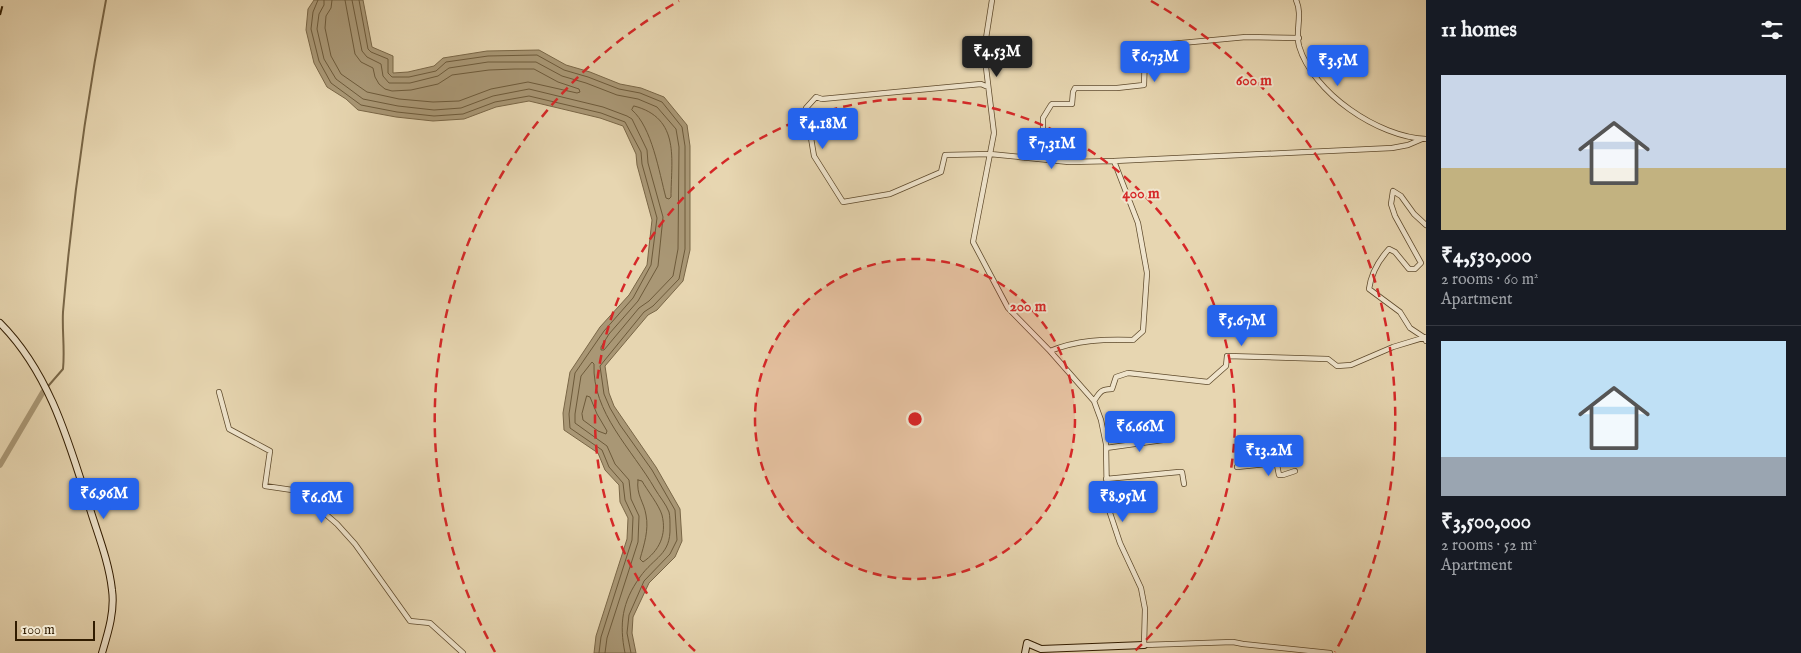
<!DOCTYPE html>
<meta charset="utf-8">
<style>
body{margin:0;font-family:"IM FELL English",serif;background:#242831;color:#f1f3f6;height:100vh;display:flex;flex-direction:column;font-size:19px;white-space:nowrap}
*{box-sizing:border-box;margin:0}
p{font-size:16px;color:#9ea1a6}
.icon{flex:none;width:28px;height:28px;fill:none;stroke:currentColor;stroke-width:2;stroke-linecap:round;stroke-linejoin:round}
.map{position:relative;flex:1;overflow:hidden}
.side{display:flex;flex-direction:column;background:#171b24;width:375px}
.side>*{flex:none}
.scale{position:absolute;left:15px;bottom:12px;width:80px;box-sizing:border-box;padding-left:5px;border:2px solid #311c00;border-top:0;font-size:14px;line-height:18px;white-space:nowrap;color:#311c00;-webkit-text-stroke:4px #efe4cc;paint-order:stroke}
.price{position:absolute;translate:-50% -42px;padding:0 11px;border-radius:5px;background:#2563eb;color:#fff;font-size:16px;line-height:32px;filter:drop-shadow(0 1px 2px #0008)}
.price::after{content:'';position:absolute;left:50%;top:30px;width:15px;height:11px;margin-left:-8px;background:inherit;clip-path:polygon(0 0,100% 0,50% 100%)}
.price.active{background:#222;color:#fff}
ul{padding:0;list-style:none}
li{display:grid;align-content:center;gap:10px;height:265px;padding:0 15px}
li+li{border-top:1px solid #363941}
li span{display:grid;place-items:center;height:155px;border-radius:0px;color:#555}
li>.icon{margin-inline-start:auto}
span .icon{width:90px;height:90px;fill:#fffc;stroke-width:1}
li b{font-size:21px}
h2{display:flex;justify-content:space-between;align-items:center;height:60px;padding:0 15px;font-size:21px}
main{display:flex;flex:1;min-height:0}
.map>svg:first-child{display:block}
.water{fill:#a99775;stroke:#796646}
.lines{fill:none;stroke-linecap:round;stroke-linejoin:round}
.shore{stroke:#6d5a3a;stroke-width:1}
.stream{stroke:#796646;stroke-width:2}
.canal{stroke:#a99775;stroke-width:5.5}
.street-casing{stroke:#5e4a2c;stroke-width:6}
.secondary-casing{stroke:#311c00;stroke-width:8}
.street{stroke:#efe4cc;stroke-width:4.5}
.secondary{stroke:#efe4cc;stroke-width:6}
.rail{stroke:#311c00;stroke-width:2;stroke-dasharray:9 9;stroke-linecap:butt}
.ring{fill:none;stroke:#d62828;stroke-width:2.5;stroke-dasharray:9 6}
.centre{fill:#d62828;stroke:#efe4cc;stroke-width:2.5}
.ring-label{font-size:15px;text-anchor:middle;font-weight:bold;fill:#d62828;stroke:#efe4cc;stroke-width:4;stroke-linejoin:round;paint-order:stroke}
</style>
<main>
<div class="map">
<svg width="1426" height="653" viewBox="0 0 1426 653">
<rect width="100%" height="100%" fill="#e7d6b1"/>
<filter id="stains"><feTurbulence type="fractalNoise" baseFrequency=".004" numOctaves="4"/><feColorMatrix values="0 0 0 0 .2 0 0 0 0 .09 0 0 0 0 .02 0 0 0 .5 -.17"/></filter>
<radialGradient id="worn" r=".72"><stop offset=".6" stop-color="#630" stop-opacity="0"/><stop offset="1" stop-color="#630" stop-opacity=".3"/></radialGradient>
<path class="water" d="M314 0H363L372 47 393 56V73L408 72 434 66 443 58 487 51 539 50 566 65 590 72 620 84 641 88 664 97 687 125 690 146V250L683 281 657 310 648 315 605 366 609 393 614 406 656 467 680 509 682 541 675 557 649 583 633 617 632 633 636 653H594L596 636 627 539 628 518 620 502 619 485 605 470 598 453 564 430 563 413 570 372 600 327 629 295 647 265 652 220 637 165 636 154 623 126 600 118 529 101 496 107 464 119 433 121 396 117 358 110 346 99 327 87 314 63 306 30 308 9Z"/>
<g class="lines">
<path class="shore" d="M318 0 313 12 311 29 319 61 331 83 361 105 397 112 434 116 463 114 495 102 529 96 601 113 625 122 641 152 642 164 657 218 651 265 633 298 604 331 575 373 569 414 570 428 602 450 609 467 623 483 625 500 633 517 632 540 601 637 599 653
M324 0V5L319 14 317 29 324 59 336 79 363 99 398 106 434 110 461 108 493 96 529 89 603 107 627 116 632 119 647 150 648 163 663 217 658 266 638 301 609 334 601 347V350H604L639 308 649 301 673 276 678 249 679 147 676 129 657 107 638 99 617 95 586 83 562 76 536 62H488L449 68 438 76 410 83H389L383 76 381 64 367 57 362 51 352 0
M332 0 331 8 326 16 325 28 331 56 341 74 367 92 399 99 433 102 459 101 491 89 528 82 577 93 580 92 579 89 558 82 534 69H515L489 70 452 75 438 84 411 90 392 91 385 89 379 84 375 77 373 68 361 62 355 54 345 0
M359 0 368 49 371 52 388 59V73L392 77H409L436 71 446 62 488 56 537 55 564 70 588 77 619 89 640 93 662 102 682 127 685 146V249L679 279 653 306 644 312 600 366 604 394 610 408 620 425 652 470 675 510 677 540 670 554 644 581 629 615 627 633 631 653
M634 106C681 118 671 160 671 197L669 199 666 198C659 172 652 127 632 110Z
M587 396 590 397 597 414 607 431 606 434 598 431 583 420 582 414Z
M638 480 642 481C647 490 659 505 662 515 667 535 659 551 643 562L640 559C644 545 649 530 646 515 644 502 636 495 638 480Z
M605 653 607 638 638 542 639 516 631 499 629 480 615 464 607 446 575 423V414L581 376 592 362 594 364C592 413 632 449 655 489 659 496 666 504 669 512 670 516 670 522 670 527 671 555 654 557 640 577 622 602 619 624 625 653"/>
<path class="stream" d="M43 392 63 369C65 350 62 331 63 312 72 208 86 103 106 0"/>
<path class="canal" d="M0 465 43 392"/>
<defs>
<path id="street" d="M992 0 984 51 994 133 973 242 1008 308 1050 351C1077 340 1104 339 1133 340L1143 331 1147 273 1138 223 1114 161 1392 148 1408 145 1422 139
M1296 0C1303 15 1295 31 1299 46 1313 93 1378 137 1426 139
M988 87 981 84 822 99 816 97 806 108 814 156 843 202 890 194 941 172 945 155 990 154 1069 162 1114 161
M1025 158 1028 150 1043 136V118L1051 105 1052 104H1072L1073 92 1075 88H1117L1144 85 1145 54 1149 46 1246 37 1299 38
M1426 225 1414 214 1401 196 1393 191 1391 204 1395 216 1421 263 1415 269H1409L1395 252 1389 249C1379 260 1371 274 1369 289L1400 312 1410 328 1425 338 1426 341
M1050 351 1094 401 1101 420 1106 444 1107 504 1120 543 1141 588 1145 609 1144 645 1233 642 1243 644 1330 653
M219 392 229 429 270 451 265 486 299 491 337 524 355 544 410 621 430 623 463 653
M1094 401C1100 392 1101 389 1112 389L1116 377 1128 373 1208 382 1226 366 1227 356 1328 359 1337 366 1351 365 1393 347 1426 337
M1106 448 1170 439
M1237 467 1266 464 1276 460 1279 475H1283L1295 471
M1106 479 1179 472H1182L1184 484"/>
<path id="secondary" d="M0 323C50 373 69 443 90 509 98 535 109 562 112 590 115 611 108 633 102 653
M1025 653 1027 643 1041 649 1144 645"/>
</defs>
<use href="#street" class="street-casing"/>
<use href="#secondary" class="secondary-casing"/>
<use href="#street" class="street"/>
<use href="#secondary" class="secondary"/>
<path class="rail" d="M0 15 4 0"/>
</g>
<circle cx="915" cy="419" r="160" fill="#d62828" fill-opacity=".12"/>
<g class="ring">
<circle cx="915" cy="419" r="160"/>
<path d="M695 651A320 320 0 1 1 1135 651"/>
<path d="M495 652A480 480 0 0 1 679 1M1151 1A480 480 0 0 1 1335 652"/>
</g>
<circle cx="915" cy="419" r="8" class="centre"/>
<g class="ring-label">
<text x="1254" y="85">600 m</text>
<text x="1141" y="198">400 m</text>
<text x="1028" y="311">200 m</text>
</g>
<rect width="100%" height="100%" filter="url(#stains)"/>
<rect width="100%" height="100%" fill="url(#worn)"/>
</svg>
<div class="scale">100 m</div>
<b class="price active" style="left:997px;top:78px">₹4.53M</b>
<b class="price" style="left:1155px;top:83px">₹6.73M</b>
<b class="price" style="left:1338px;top:87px">₹3.5M</b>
<b class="price" style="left:823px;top:150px">₹4.18M</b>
<b class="price" style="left:1052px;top:170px">₹7.31M</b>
<b class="price" style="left:1242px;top:347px">₹5.67M</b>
<b class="price" style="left:1140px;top:453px">₹6.66M</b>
<b class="price" style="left:1269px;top:477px">₹13.2M</b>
<b class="price" style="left:104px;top:520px">₹6.96M</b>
<b class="price" style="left:1123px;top:523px">₹8.95M</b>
<b class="price" style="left:322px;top:524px">₹6.6M</b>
</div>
<section class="side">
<h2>11 homes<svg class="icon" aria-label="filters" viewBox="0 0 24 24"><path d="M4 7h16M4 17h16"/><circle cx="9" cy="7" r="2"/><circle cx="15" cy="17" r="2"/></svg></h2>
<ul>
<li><span style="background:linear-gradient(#c9d6e8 60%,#c2b280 0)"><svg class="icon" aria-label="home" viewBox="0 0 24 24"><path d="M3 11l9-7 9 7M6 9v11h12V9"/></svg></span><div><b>₹4,530,000</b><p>2 rooms · 60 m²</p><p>Apartment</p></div></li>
<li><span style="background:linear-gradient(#bfe0f5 75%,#9aa5b1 0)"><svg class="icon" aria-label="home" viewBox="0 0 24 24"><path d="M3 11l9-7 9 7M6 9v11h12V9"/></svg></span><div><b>₹3,500,000</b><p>2 rooms · 52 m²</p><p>Apartment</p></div></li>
</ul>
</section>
</main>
